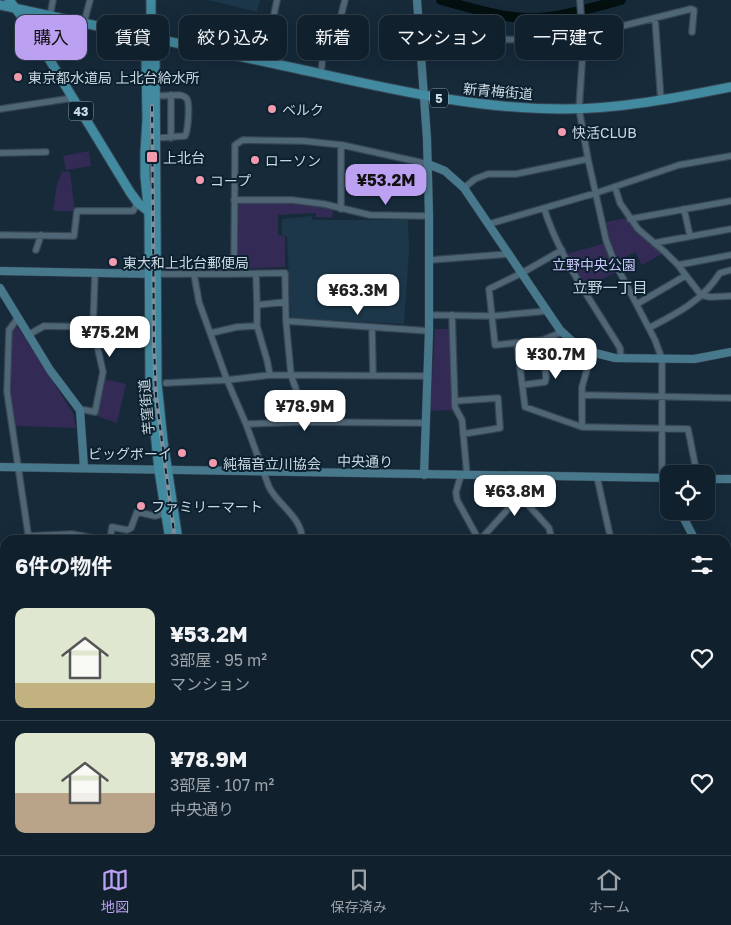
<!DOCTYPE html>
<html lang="ja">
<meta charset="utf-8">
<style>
body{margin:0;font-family:"Golos Text","Noto Sans JP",sans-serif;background:#192834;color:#f1f3f6;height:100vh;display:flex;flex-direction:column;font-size:19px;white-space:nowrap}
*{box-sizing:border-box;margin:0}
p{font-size:16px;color:#9ca3a9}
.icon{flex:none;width:28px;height:28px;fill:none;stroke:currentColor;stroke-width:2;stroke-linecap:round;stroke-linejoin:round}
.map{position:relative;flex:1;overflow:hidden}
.drawer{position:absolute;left:0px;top:535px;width:731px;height:320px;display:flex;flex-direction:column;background:#10202c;border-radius:15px 15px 0 0;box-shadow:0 5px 20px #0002,0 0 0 1px #303e48}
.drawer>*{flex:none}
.hud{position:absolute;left:15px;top:15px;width:701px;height:45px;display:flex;gap:10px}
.tools{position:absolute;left:660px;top:465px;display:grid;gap:10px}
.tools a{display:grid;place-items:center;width:55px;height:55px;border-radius:10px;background:#10202c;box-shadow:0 5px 20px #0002,0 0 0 1px #303e48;font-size:25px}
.price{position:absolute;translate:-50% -42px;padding:0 11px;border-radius:10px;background:#fff;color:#222;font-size:16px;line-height:32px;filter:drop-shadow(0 1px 2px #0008)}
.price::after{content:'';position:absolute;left:50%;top:30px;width:15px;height:11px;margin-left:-8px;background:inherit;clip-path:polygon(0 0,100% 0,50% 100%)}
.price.active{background:#bca0f2;color:#111}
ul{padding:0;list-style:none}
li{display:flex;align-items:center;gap:15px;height:125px;padding:0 15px}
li+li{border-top:1px solid #303e48}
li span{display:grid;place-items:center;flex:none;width:140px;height:100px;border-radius:10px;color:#555}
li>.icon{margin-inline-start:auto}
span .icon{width:60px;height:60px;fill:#fffc;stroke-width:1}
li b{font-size:21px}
h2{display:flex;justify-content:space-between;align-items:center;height:60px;padding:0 15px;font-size:21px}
.pill{padding:0 18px;border-radius:10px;background:#10202c;box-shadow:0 5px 20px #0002,0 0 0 1px #303e48;font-size:18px;line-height:45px}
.pill.active{background:#bca0f2;color:#111}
.tab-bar{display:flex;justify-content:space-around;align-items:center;height:70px;border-top:1px solid #303e48;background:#10202c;font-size:14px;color:#9ca3a9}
.tab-bar a{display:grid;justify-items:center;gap:2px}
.tab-bar .active{color:#bca0f2}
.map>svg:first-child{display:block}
.built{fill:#1c374a}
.green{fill:#332a55}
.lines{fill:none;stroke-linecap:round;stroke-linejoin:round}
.river{stroke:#03100f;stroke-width:10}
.street-casing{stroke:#364653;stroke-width:8}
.secondary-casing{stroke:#364653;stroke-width:9}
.primary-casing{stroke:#364653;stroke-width:11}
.street{stroke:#4f6677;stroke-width:5.5}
.secondary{stroke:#48788c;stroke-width:8}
.primary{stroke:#428aa0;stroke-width:9}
.rail-casing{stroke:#7f8f9c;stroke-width:4}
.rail{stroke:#0c212f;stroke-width:2;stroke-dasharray:5.5;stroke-linecap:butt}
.poi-dot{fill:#f29aae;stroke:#0c212f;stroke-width:2}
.labels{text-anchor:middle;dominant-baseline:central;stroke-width:4;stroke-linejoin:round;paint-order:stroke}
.shield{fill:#0c212f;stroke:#92a2ad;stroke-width:1}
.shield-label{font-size:12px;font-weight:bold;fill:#ccd9e3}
.poi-label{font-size:14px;fill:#ccd9e3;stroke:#0c212f;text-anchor:start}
.street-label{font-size:14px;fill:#ccd9e3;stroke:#0c212f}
.park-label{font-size:14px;fill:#ccc4fc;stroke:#0c212f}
.neighbourhood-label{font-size:15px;fill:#ccd9e3;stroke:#0c212f}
</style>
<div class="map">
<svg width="731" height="855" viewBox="0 0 731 855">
<rect width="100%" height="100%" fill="#162a3a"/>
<path class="built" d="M208 0H260L257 12Z
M312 216V220H408L409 250 404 324 291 318 287 236 282 235V219Z"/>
<path class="green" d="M89 151 91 166 66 170 63 156Z
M62 172H70L75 211H53L57 184Z
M306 203 333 209 332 218 316 217V213L278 215V235L285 236V267L238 269V204Z
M627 218 635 232 664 253 642 265 635 252 616 262 606 222Z
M606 243 617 272 586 287 566 254Z
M14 326H17L73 413 76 428 15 426 11 392 12 329Z
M435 329H450L452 406 454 410 430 411Z
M104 379 126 384 117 423 97 416Z"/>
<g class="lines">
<path class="river" d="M441 0C472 8 506 20 539 18 567 16 594 7 621 0"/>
<defs>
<path id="street" d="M580 0 583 49 579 109 588 159 606 240 614 261 655 340 662 359V478
M50 16 53 0
M655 18 661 101
M488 21V39L538 40V48L583 49
M84 23 90 0
M610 29 691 9 694 10 692 32
M264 62 277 0
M321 74 325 33 336 35 345 0
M171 95V138
M153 96 180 95C183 96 185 96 187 99 190 105 188 131 185 136L155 138
M0 109 73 98
M341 145V209
M0 153 46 152
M615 187 620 203 638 229 665 252 678 265 701 295 710 297 731 296
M464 188 475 179 488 174H516L588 159
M234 200H292L324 204 370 215 429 216
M544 208C559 257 594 305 620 348L621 358
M684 209 690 236
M630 219 731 201
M489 224 596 193 679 165 731 156
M0 235 74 236 77 211H133L138 203
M654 243 731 229
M36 250 41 235
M562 250 522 273 489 289 495 345 543 340 562 332
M430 260 509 254
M678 265 731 255
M156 274H234
M256 274 257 305
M637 304 685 276
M429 315 493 316 547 311
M452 315 455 407 462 420 467 475
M18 318 9 330 7 392 29 540
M286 321 429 331
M257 326V305L285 302
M372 327 373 375
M649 328C678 313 702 301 720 273L731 270
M211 333 237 327 257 326 267 360 270 375 227 380 246 424 300 422 425 423
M28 335 44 326 93 327
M517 344 525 407 582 427 688 429 697 474
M270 375 427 376
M166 383 227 380 199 302 194 274
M522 385 545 382 546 378 543 340
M583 395 731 398
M455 401 498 398 500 428 463 434
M80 410H85L95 412 103 372 93 327 95 273
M300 422 298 395 291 375 286 321 285 273 234 274 235 145 243 140 304 141 342 145 428 164
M246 424 269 487C278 505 303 518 302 540
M582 427V387L592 352
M461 475 456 492 457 500 479 540
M597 477 611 540
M514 489 549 528 552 540
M28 536 72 534 103 540
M110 540 112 527 127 530 131 528 137 512 155 516 166 513
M480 540 509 508 518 476
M0 605H5
M729 773 731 784
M145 850 146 855
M383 850 385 855
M652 850 655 855
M38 855 39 850"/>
<path id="secondary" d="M417 0 427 139 429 216V331L424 475
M428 164 445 171 464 188 560 330 573 342 587 351 615 358 694 359 731 352
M0 271 154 274
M0 288 50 370 80 410 84 468
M0 467 669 478
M662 478 669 490
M706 479H731
M680 511 695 540
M726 623 731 628
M0 799 5 801
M165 850 179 855"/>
<path id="primary" d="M9 0 29 26 130 192 138 203 148 211
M151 0V38L146 57 147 120 145 152V176L149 216 150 384 159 470 170 540
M0 5C100 27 199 48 299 69 386 88 473 109 563 109 620 109 676 98 731 87
M152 40 155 52 157 383 163 441 178 540
M214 850 215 855
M225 850 226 855"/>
</defs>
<use href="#street" class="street-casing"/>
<use href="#secondary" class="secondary-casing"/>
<use href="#primary" class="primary-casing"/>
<use href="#street" class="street"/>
<use href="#secondary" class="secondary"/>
<use href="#primary" class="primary"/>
<defs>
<path id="rail" d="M152 106 154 345 156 396 175 540
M220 850 221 855"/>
</defs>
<use href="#rail" class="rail-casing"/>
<use href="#rail" class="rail"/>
</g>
<g class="poi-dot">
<circle cx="18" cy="77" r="5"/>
<circle cx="272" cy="109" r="5"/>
<circle cx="562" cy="132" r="5"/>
<rect x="146" y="151" width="12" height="12" rx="2.5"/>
<circle cx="255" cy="160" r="5"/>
<circle cx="200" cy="180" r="5"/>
<circle cx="113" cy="262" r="5"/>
<circle cx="182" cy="453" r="5"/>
<circle cx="213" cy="463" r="5"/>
<circle cx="141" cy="506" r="5"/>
</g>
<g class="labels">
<g class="shield">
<rect x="430" y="88.5" width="18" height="19" rx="4"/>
<rect x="68.5" y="101.5" width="25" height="19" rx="4"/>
</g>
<g class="shield-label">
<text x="439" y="98">5</text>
<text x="81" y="111">43</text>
</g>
<g class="poi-label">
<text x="28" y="77">東京都水道局 上北台給水所</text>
<text x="282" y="109">ベルク</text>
<text x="572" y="132">快活CLUB</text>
<text x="163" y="157">上北台</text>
<text x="265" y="160">ローソン</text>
<text x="210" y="180">コープ</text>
<text x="123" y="262">東大和上北台郵便局</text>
<text x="172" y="453" text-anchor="end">ビッグボーイ</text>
<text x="223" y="463">純福音立川協会</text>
<text x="151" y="506">ファミリーマート</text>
</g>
<g class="street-label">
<text transform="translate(498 91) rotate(5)">新青梅街道</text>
<text transform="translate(146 407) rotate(-95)">芋窪街道</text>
<text transform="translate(365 461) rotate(1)">中央通り</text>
</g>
<g class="park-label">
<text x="594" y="264">立野中央公園</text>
</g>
<g class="neighbourhood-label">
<text x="610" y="287">立野一丁目</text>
</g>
</g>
</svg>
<div class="tools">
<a><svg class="icon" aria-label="locate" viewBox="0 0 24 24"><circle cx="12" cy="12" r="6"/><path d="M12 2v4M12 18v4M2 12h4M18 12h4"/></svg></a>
</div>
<b class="price active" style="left:386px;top:206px">¥53.2M</b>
<b class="price" style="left:358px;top:316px">¥63.3M</b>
<b class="price" style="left:110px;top:358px">¥75.2M</b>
<b class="price" style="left:556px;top:380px">¥30.7M</b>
<b class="price" style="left:305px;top:432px">¥78.9M</b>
<b class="price" style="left:515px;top:517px">¥63.8M</b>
<div class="hud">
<a class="pill active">購入</a>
<a class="pill">賃貸</a>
<a class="pill">絞り込み</a>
<a class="pill">新着</a>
<a class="pill">マンション</a>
<a class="pill">一戸建て</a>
</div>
<section class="drawer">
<h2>6件の物件<svg class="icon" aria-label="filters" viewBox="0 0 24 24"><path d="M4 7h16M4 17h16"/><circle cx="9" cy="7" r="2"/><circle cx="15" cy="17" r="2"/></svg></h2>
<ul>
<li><span style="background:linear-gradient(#dfe7d0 75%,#c2b280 0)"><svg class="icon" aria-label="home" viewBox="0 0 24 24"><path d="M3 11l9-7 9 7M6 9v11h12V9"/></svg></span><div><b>¥53.2M</b><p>3部屋 · 95 m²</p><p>マンション</p></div><svg class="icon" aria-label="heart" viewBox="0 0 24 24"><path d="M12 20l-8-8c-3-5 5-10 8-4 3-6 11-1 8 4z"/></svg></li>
<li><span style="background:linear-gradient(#dfe7d0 60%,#b9a48a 0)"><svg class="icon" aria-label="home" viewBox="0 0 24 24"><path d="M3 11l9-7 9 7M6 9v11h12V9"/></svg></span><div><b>¥78.9M</b><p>3部屋 · 107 m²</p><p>中央通り</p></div><svg class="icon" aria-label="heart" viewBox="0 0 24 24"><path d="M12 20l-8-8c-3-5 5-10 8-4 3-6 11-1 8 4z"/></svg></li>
</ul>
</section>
</div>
<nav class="tab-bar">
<a class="active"><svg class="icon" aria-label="map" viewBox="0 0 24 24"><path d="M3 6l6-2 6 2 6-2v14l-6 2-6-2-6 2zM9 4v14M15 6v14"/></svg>地図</a>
<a><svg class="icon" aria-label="saved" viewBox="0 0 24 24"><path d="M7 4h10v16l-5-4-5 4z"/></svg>保存済み</a>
<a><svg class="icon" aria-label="home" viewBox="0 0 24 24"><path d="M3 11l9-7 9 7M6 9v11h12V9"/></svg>ホーム</a>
</nav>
